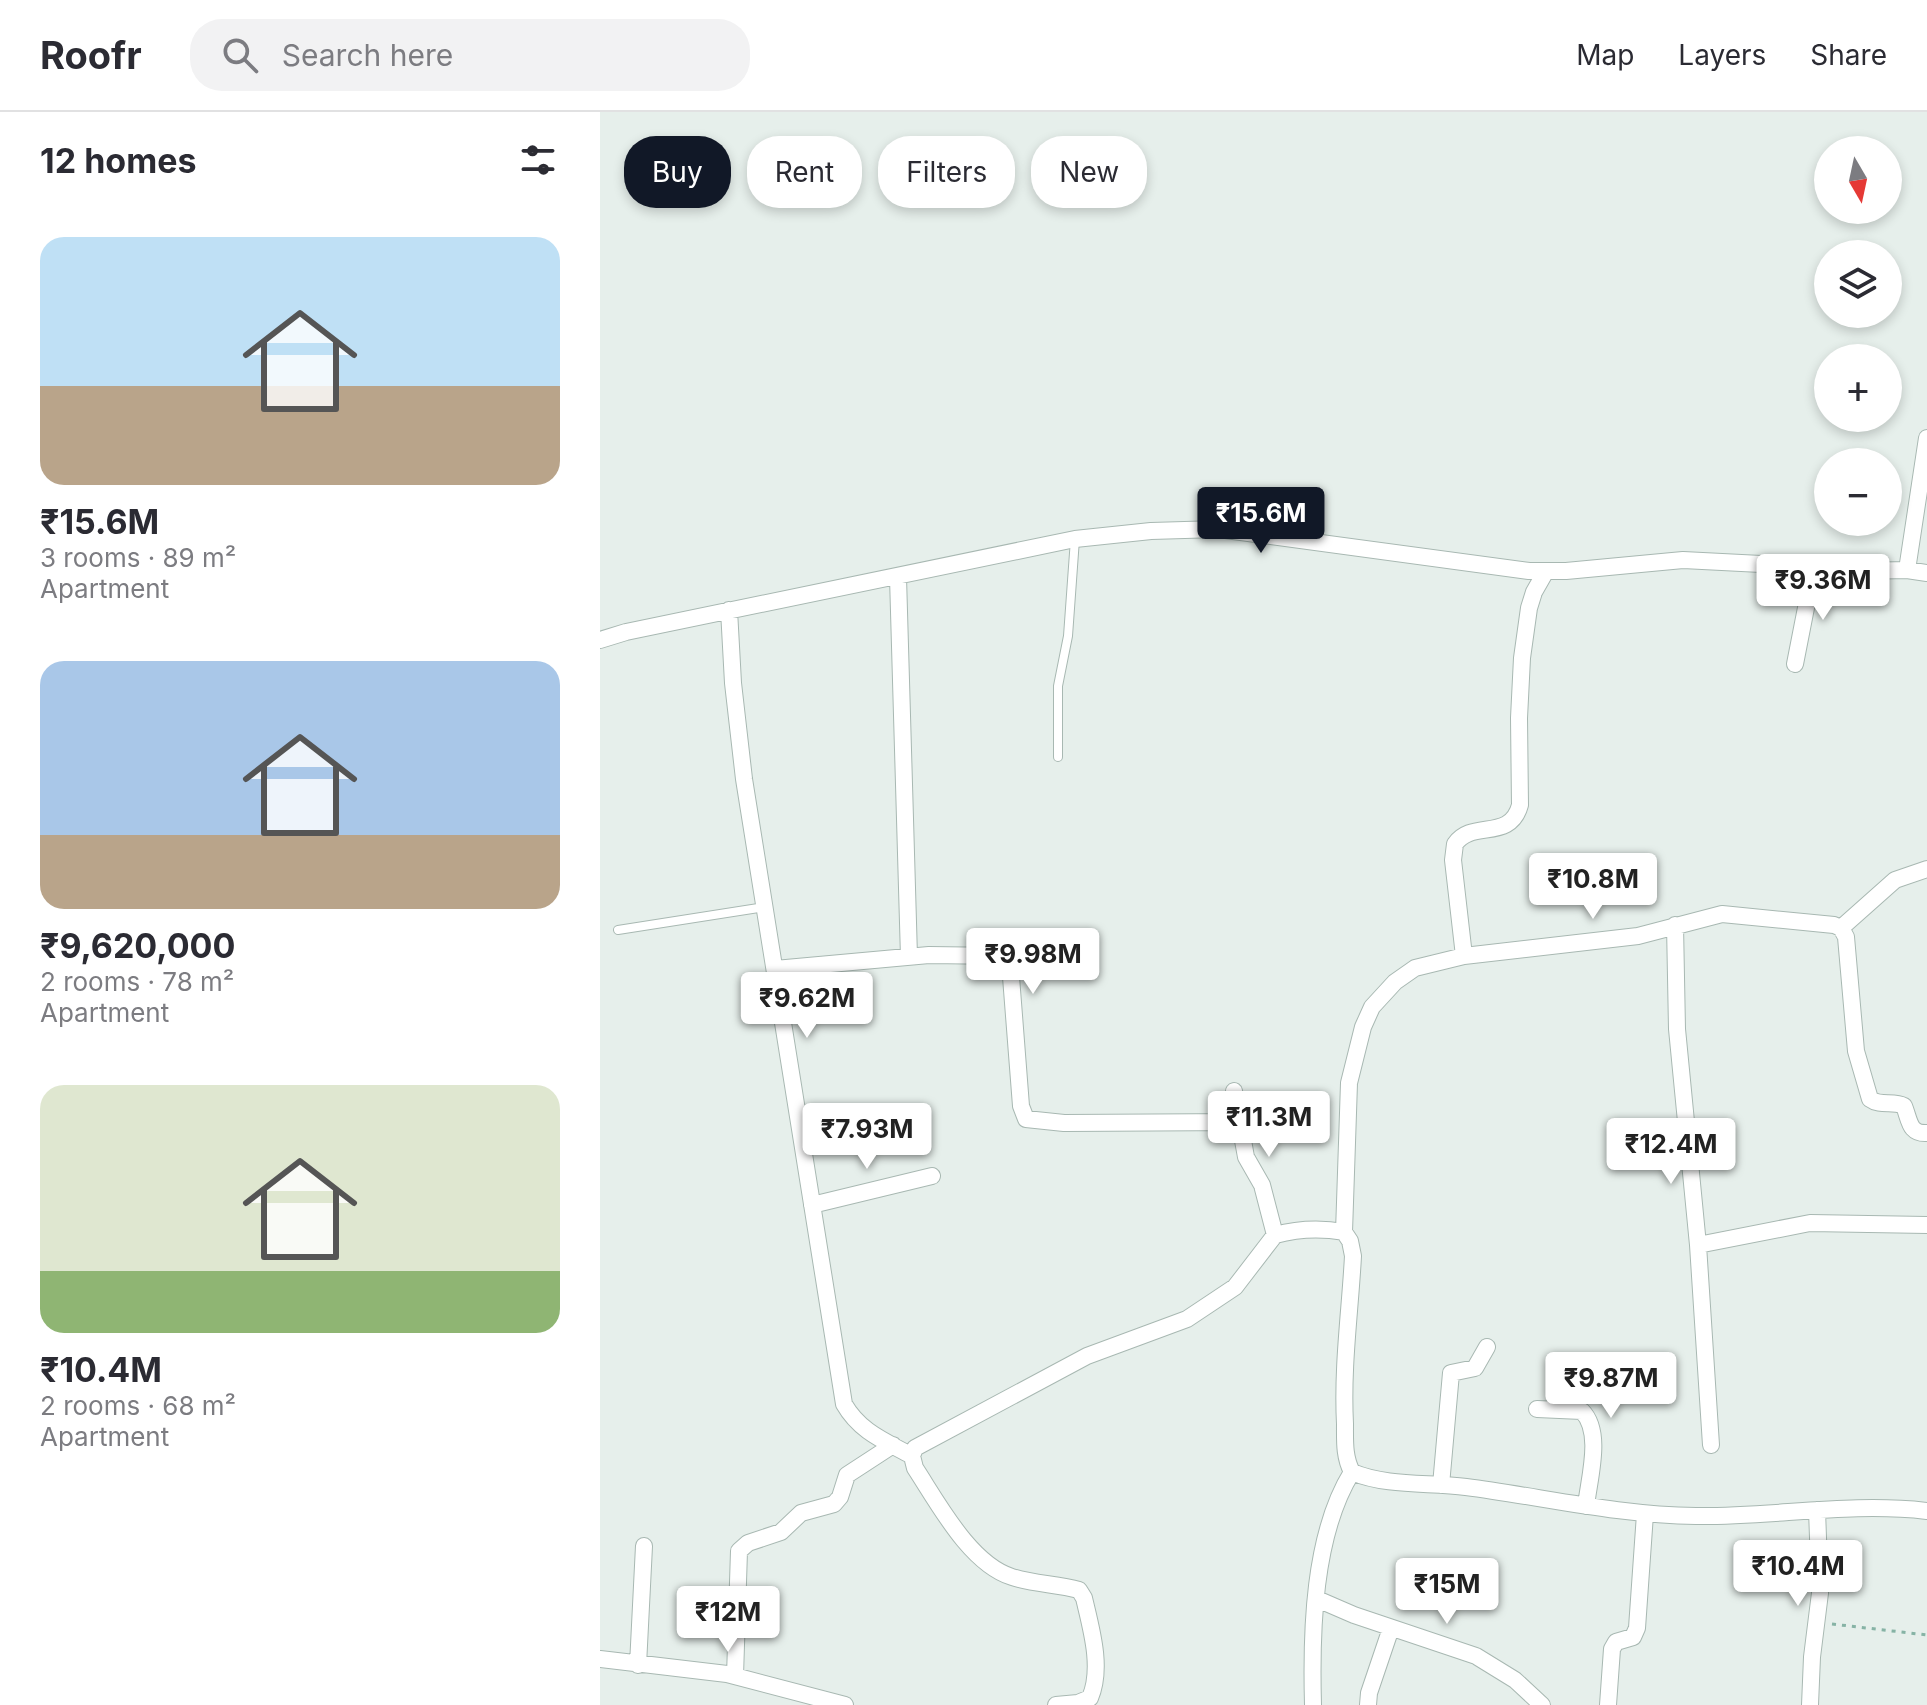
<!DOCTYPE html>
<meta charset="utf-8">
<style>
body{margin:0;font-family:Inter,sans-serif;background:#f2f2f3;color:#2b2b33;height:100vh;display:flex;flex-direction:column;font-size:30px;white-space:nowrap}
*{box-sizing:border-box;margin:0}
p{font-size:26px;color:#7c7c81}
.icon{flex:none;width:44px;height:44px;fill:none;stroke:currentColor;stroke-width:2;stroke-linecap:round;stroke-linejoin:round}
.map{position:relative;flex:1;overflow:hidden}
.details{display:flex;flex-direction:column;background:#fff;width:600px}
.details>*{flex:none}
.top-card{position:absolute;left:24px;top:24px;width:760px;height:72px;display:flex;gap:16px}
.needle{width:52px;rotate:171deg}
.buttons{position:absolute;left:1214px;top:24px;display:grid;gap:16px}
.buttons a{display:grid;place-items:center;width:88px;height:88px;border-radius:50%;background:#fff;box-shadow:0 4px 12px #0003;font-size:40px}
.price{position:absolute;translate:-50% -68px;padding:0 18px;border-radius:8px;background:#fff;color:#222;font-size:26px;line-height:52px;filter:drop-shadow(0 2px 4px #0008)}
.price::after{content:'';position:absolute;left:50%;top:48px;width:24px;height:18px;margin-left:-12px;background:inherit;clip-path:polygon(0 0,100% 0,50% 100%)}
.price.selected{background:#111827;color:#fff}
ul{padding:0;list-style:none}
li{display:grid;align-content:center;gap:16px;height:424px;padding:0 40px}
li span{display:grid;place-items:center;height:248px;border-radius:24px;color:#555}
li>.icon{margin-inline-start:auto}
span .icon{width:144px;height:144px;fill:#fffc;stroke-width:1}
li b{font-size:34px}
h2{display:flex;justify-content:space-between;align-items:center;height:96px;padding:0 40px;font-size:34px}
.chip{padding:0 28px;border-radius:32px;background:#fff;box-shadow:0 4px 12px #0003;font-size:28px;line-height:72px}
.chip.selected{background:#111827;color:#fff}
header{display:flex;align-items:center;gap:48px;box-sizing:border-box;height:112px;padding:0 40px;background:#fff;border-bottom:2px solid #e1e1e2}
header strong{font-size:38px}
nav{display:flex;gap:44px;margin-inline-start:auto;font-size:28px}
.search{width:560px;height:72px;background:#f2f2f3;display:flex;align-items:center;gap:20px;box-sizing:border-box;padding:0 28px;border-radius:32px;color:#7c7c81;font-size:30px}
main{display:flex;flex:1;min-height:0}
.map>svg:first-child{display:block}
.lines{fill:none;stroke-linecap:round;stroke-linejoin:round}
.lane-casing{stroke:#a8b8b2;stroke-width:10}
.street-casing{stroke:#a8b8b2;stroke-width:18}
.path{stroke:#86b3a5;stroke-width:3;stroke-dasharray:4 6;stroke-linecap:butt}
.lane{stroke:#fff;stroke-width:8}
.street{stroke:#fff;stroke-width:16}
</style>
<header>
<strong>Roofr</strong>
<div class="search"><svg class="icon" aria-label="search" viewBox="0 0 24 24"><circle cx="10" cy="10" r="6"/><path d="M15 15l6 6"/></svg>Search here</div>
<nav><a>Map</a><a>Layers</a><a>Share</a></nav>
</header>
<main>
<section class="details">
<h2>12 homes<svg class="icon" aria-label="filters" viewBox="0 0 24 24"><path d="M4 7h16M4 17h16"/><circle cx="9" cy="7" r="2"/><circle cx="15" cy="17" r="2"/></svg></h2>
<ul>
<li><span style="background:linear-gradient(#bfe0f5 60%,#b9a48a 0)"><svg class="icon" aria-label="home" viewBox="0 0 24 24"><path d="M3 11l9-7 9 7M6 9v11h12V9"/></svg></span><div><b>₹15.6M</b><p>3 rooms · 89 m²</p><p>Apartment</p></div></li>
<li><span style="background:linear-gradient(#a9c7e8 70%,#b9a48a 0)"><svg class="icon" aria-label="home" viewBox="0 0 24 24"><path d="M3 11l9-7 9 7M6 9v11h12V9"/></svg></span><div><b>₹9,620,000</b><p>2 rooms · 78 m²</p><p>Apartment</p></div></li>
<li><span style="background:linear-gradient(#dfe7d0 75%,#8fb573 0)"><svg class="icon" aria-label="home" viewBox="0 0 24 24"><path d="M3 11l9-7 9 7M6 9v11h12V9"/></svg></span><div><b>₹10.4M</b><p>2 rooms · 68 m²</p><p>Apartment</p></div></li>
</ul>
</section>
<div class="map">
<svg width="1327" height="1593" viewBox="0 0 1327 1593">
<rect width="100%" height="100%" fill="#e6efeb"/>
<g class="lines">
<defs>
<path id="lane" d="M458 645V574L468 524 475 427
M18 818 165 795"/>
<path id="street" d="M1307 458 1327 326
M298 465 309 845
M129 498 133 571 144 667 244 1292C260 1320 285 1329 312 1344
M0 528 26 520 475 427 551 419 618 417 929 459H966L1083 448 1161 452 1213 460 1307 458 1327 461
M1195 552 1213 460
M1075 813 1077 917 1098 1133 1111 1333
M1241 816 1295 768 1327 757
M864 844 853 748 855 732C872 707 910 730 920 693L919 606 922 546 929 496 934 480 946 459
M175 857 329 843 402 844 410 852 421 994 426 1007 464 1011 640 1010
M634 979 646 1045 662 1073 675 1123
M212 1093 332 1064
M744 1120 749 971 763 915 772 895 795 870 815 856 864 844 1038 824 1122 802 1234 813 1241 816 1246 825 1256 939 1270 987C1281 995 1293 988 1304 994 1310 1009 1309 1022 1327 1021
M1098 1133 1210 1111 1327 1113
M937 1297 982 1299C1003 1320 989 1366 986 1394
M841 1373 851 1261 875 1256 887 1235
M717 1487 754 1503 876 1544 915 1568 942 1593
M0 1547 127 1562 245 1593
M38 1553 44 1434
M135 1564 139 1439 148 1431 181 1420 201 1401 234 1392 240 1385 247 1363 293 1333
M456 1593 478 1591 490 1586C503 1556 491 1516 484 1486L479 1478C457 1472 434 1472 412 1465 370 1452 338 1391 315 1356L312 1344 315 1336 487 1244 587 1207 635 1175 675 1123C697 1117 722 1116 744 1120L750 1129 753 1144C750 1200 742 1255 745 1312 745 1329 744 1345 752 1360 788 1375 829 1370 866 1375 943 1385 1018 1403 1096 1404 1173 1405 1250 1390 1327 1399
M713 1593C711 1520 713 1423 752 1360
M768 1593 769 1581 791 1516
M1008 1593 1012 1537 1016 1530 1033 1525 1037 1516 1045 1402
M1210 1593 1212 1545 1220 1481 1217 1398"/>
</defs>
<use href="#lane" class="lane-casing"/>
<use href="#street" class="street-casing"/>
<path class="path" d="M1232 1512 1327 1523"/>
<use href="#lane" class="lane"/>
<use href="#street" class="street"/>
</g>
</svg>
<div class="buttons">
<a><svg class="needle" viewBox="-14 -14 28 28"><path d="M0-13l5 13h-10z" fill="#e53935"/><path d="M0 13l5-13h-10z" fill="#7c7c81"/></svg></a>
<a><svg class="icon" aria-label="layers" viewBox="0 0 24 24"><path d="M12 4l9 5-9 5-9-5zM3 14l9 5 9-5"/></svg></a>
<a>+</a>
<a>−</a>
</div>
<b class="price selected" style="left:661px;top:443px">₹15.6M</b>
<b class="price" style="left:1223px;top:510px">₹9.36M</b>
<b class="price" style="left:993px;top:809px">₹10.8M</b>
<b class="price" style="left:433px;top:884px">₹9.98M</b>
<b class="price" style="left:207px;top:928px">₹9.62M</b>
<b class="price" style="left:669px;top:1047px">₹11.3M</b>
<b class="price" style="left:267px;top:1059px">₹7.93M</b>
<b class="price" style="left:1071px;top:1074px">₹12.4M</b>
<b class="price" style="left:1011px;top:1308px">₹9.87M</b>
<b class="price" style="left:1198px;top:1496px">₹10.4M</b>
<b class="price" style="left:847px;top:1514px">₹15M</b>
<b class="price" style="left:128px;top:1542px">₹12M</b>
<div class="top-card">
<a class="chip selected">Buy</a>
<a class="chip">Rent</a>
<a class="chip">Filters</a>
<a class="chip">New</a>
</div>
</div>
</main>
